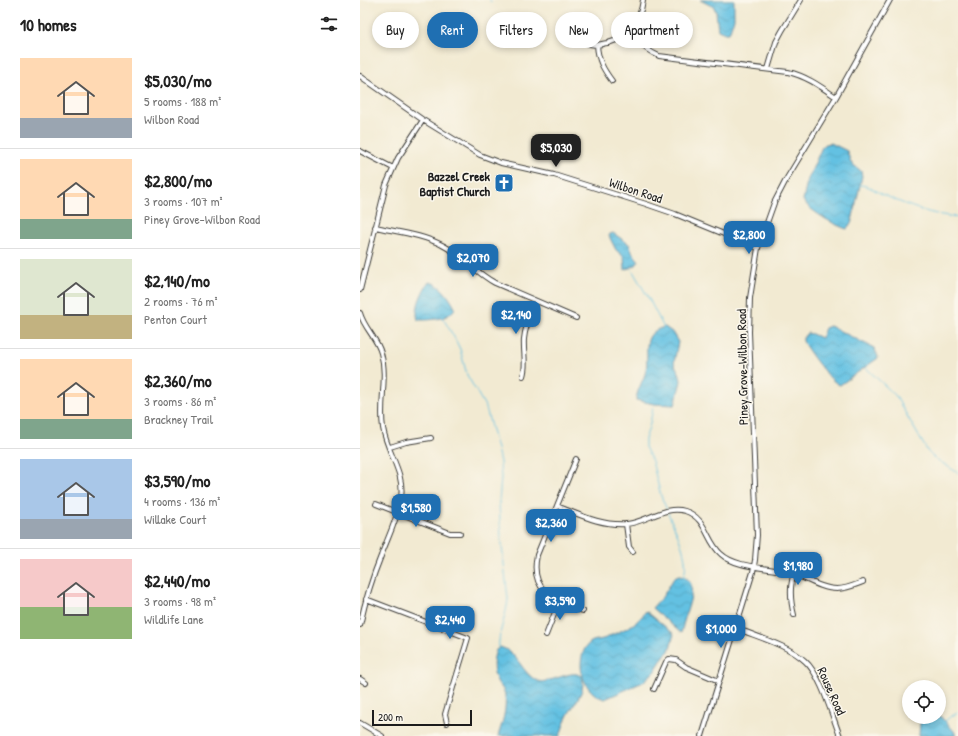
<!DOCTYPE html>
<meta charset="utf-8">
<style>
body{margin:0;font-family:"Patrick Hand",sans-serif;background:#f6f6f6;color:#222;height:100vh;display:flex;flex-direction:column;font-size:15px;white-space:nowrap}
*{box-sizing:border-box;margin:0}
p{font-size:13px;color:#767676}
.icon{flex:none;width:22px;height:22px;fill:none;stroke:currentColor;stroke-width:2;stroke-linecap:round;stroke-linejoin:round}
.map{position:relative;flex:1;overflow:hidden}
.panel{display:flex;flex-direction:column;background:#fff;width:360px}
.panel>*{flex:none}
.banner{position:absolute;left:12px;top:12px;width:380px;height:36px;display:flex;gap:8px}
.tools{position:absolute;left:542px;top:680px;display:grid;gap:8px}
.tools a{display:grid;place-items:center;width:44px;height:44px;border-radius:50%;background:#fff;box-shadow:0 2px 6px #0003;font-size:20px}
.scale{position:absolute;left:12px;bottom:10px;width:100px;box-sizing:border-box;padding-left:4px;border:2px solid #1c1c1c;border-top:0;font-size:11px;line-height:14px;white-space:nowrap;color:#1c1c1c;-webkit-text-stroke:3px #fbf7ec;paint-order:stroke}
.price{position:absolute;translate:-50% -34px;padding:0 9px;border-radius:8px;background:#1f6fb2;color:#fff;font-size:13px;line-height:26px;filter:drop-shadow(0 1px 2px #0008)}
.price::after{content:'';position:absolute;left:50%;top:24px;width:12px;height:9px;margin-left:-6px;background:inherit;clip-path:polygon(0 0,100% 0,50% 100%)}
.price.on{background:#222;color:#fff}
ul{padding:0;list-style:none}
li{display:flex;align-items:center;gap:12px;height:100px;padding:0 20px}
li+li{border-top:1px solid #e0e0e0}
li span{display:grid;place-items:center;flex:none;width:112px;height:80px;border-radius:0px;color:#555}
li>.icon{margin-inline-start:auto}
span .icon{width:48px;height:48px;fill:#fffc;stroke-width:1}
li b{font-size:17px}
h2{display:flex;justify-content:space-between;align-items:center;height:48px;padding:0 20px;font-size:17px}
.chip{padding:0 14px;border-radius:18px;background:#fff;box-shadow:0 2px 6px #0003;font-size:14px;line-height:36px}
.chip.on{background:#1f6fb2;color:#fff}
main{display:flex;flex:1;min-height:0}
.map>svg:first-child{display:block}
.water{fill:url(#water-waves);stroke:#406e7f}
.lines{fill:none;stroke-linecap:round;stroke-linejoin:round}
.stream{stroke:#63c1e2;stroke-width:1}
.minor-casing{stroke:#3c3b37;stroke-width:6}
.minor{stroke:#fff;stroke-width:4}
.labels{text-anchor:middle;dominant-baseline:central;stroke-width:3;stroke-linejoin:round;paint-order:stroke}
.poi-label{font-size:13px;font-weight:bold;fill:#1c1c1c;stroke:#fbf7ec;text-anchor:end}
.street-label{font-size:13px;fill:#1c1c1c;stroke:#fbf7ec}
</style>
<main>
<section class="panel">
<h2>10 homes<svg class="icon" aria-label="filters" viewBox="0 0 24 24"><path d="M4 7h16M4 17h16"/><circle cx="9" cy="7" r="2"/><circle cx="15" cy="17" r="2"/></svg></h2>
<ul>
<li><span style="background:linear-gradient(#ffd9b3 75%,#9aa5b1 0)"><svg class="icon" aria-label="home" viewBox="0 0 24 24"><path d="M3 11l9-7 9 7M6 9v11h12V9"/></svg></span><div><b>$5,030/mo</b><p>5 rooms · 188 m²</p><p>Wilbon Road</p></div></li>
<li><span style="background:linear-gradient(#ffd9b3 75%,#7fa58c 0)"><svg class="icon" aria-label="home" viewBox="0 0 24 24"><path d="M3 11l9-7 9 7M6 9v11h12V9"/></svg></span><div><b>$2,800/mo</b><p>3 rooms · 107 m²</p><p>Piney Grove-Wilbon Road</p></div></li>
<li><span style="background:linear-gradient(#dfe7d0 70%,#c2b280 0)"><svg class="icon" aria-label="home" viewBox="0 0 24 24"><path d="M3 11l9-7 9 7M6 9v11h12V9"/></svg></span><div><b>$2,140/mo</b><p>2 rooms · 76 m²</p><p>Penton Court</p></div></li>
<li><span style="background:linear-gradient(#ffd9b3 75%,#7fa58c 0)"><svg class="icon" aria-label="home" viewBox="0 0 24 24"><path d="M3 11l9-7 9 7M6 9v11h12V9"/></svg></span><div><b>$2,360/mo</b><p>3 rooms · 86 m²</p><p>Brackney Trail</p></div></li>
<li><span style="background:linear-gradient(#a9c7e8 75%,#9aa5b1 0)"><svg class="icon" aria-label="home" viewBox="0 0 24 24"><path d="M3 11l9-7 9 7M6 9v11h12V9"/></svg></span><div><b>$3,590/mo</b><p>4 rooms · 136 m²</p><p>Willake Court</p></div></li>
<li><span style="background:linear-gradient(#f6c9c9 60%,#8fb573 0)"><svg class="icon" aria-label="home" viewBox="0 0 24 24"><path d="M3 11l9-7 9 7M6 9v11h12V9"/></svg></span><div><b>$2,440/mo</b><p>3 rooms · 98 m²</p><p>Wildlife Lane</p></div></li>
</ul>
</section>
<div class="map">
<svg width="598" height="736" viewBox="0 0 598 736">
<defs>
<pattern id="water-waves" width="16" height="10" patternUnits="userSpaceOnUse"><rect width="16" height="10" fill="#63c1e2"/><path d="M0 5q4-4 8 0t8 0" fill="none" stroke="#55a5c1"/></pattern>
</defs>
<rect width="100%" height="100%" fill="#fbf7ec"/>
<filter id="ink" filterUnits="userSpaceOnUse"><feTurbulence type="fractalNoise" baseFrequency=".025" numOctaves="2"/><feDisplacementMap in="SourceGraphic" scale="8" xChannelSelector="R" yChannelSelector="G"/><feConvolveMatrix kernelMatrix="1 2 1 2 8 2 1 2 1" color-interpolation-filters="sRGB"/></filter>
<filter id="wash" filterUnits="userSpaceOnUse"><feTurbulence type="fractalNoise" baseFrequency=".012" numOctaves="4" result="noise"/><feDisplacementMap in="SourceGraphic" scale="16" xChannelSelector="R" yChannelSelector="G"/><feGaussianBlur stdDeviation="0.9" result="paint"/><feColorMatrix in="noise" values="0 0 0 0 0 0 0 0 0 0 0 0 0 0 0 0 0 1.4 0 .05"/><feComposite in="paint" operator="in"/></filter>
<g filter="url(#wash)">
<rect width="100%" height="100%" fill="#f2ead2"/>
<path class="water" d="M340 0H374V19L369 33H365L358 30 356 12 354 7Z
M471 143 487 151 491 163 501 171 502 176 492 221 487 229C476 226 448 210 443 200L447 181 462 147 466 144Z
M253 233 269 244 272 252 279 261 276 265 265 270 264 257 256 250 249 236 250 234Z
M69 282C80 283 91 299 95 308 89 320 70 320 58 320 54 309 62 291 69 282Z
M470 326 514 348 517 354 518 358 480 385C471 383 447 350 443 341V338L447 333 452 334 461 338 465 328Z
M305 327 312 332 318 342 314 363 320 375 321 381 315 405 294 404 276 400C277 390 282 383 285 374 291 355 278 333 305 327Z
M316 576C340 575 330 601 326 614 324 620 323 627 321 633L292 608 303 596 314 578Z
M286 611 314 634 309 651 304 656 294 672 283 682 245 699C236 697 229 690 225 682 219 671 219 650 231 642 234 640 239 640 243 639 247 638 250 635 254 634 269 627 276 625 286 611Z
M140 647C158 651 162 675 178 681 188 686 223 661 223 683 223 696 211 707 206 719 204 724 202 730 200 736H138C142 724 147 709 145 696 145 691 141 687 138 683 132 672 132 661 136 650Z
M579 715 594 731 596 736H559L560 723 563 717H579Z"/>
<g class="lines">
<path class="stream" d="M130 0 131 2
M500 185C509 185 517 192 526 196 551 207 570 215 598 217
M271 268 288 297 304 328
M81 317 84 320 94 337 100 349 107 375 126 408 137 449 140 462 141 478 139 502 141 538 148 599C147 615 137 634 139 649
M505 367 535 395 568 452 573 457 598 473
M294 403 289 428 285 439V447L292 461 301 496 307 510
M308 513C315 530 332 561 323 578
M584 722 590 717 598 713"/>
</g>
</g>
<g filter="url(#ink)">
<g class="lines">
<defs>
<path id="minor" d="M204 32C213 38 224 44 236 45 240 45 244 43 248 43 270 37 280 22 283 0
M268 33C278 43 287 51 299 56L428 72C446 76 460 86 476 97
M237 45C238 60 243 69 252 81
M408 69 416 42 422 31 441 0
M0 76 63 120 120 155 141 163 194 175 286 204 315 214 398 248
M0 151 33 168
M15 227C38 232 64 235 84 246 103 256 116 273 135 283L216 318
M0 290 26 185 38 158 63 120
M0 313C4 328 17 338 21 353 28 377 19 403 23 428 27 453 45 472 41 498 38 518 28 537 21 556 12 578 5 602 0 625
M163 376C167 364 163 352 164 339 165 326 171 313 176 301
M30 447 46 442 71 438
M216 459 177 555C169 592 195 600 223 611
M16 504 90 533H100
M197 506C220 515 242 526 267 524 287 522 305 505 325 511 347 518 346 541 361 554 377 569 413 567 434 574 447 579 462 589 477 589 486 589 495 585 503 582
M266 524 269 547 273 552
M6 599 108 638 85 714 87 723
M434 615C428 592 431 579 439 556
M376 628C397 637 428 645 445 661 461 675 472 716 480 736
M186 635 199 602
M0 679 6 683
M294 689 306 662 309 659 316 660 326 667 359 681
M0 723 22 736
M342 736 393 572 395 560 397 535 389 332 390 298 398 248 414 203 427 178 476 97 530 0"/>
</defs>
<use href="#minor" class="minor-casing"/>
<use href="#minor" class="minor"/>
</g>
</g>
<defs>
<symbol id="church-square" viewBox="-11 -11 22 22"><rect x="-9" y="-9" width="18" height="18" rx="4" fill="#1f6fb2" stroke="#fbf7ec"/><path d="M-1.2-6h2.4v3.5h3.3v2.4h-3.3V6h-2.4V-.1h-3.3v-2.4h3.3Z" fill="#fff"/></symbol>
</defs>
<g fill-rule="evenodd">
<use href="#church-square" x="133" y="172" width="22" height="22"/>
</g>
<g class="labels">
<g class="poi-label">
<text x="130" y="176">Bazzel Creek<tspan x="130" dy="15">Baptist Church</tspan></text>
</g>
<g class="street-label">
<text transform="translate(276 190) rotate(18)">Wilbon Road</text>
<text transform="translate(382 367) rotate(-91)">Piney Grove-Wilbon Road</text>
<text transform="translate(472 691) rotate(66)">Rouse Road</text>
</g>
</g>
</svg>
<div class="tools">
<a><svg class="icon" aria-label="locate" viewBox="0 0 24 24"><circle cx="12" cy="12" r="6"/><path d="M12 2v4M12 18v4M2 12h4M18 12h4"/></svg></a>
</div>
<div class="scale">200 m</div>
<b class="price on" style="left:196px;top:168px">$5,030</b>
<b class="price" style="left:389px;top:255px">$2,800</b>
<b class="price" style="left:113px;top:278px">$2,070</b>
<b class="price" style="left:156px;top:335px">$2,140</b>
<b class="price" style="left:56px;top:528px">$1,580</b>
<b class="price" style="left:191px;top:543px">$2,360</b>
<b class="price" style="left:438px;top:586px">$1,980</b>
<b class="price" style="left:200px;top:621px">$3,590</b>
<b class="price" style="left:90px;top:640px">$2,440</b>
<b class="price" style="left:361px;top:649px">$1,000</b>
<div class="banner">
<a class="chip">Buy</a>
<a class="chip on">Rent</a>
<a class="chip">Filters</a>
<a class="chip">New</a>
<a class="chip">Apartment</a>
</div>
</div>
</main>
